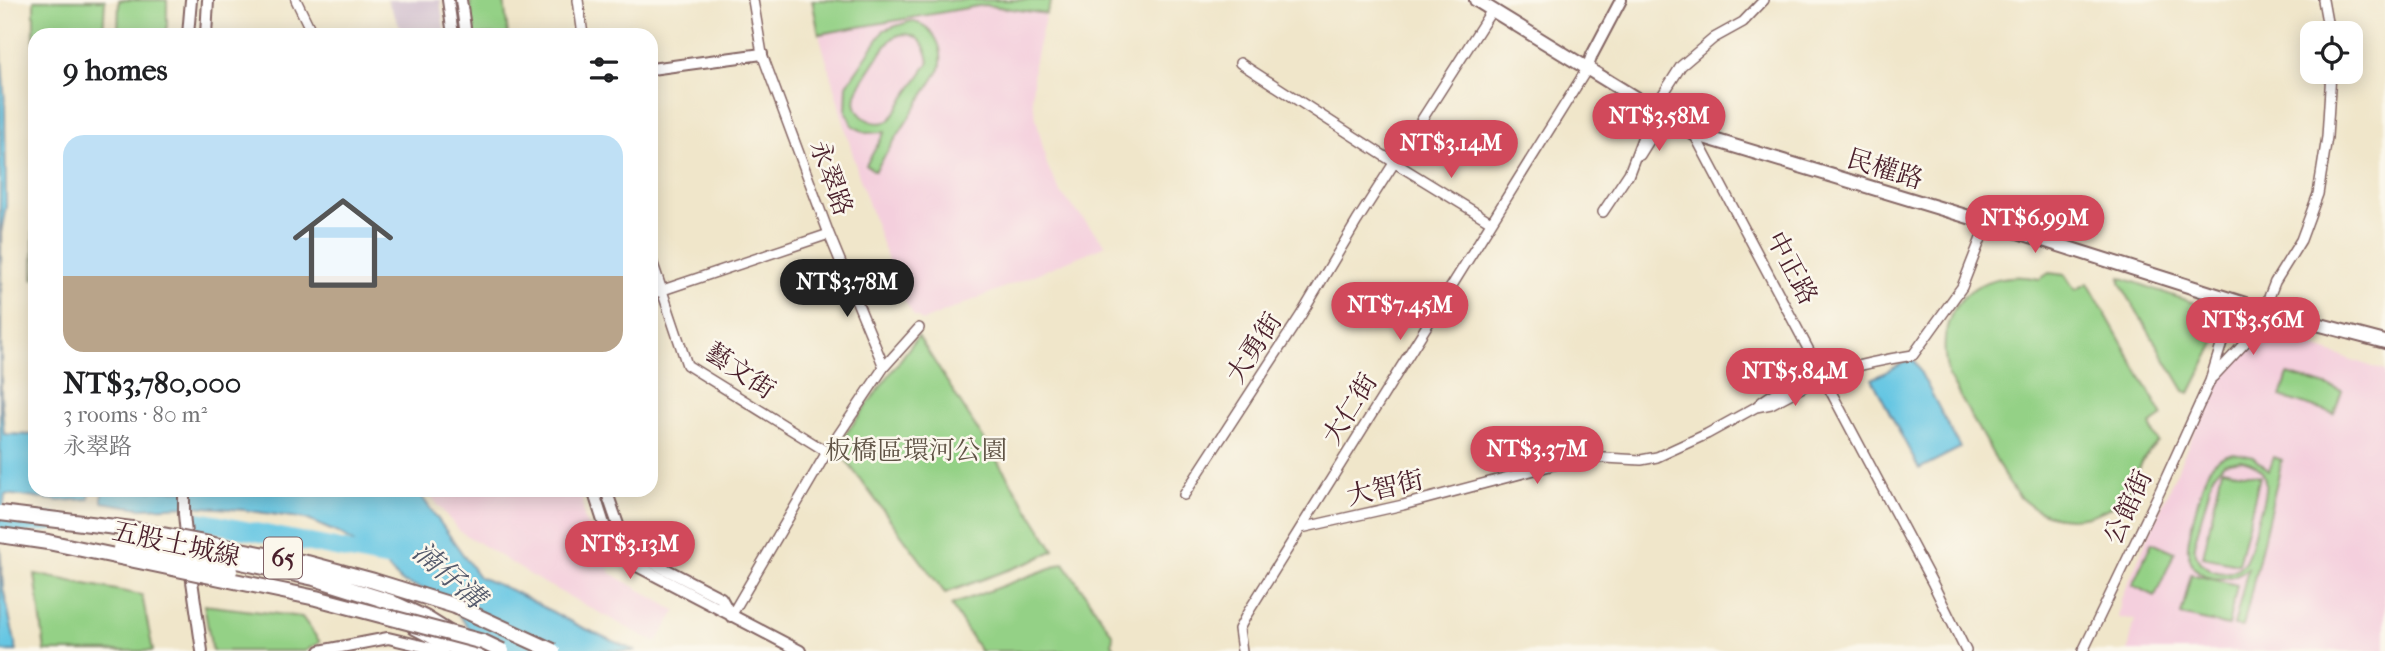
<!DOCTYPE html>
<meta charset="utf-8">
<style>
body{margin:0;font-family:"IM FELL French Canon","Noto Serif TC",serif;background:#f2f2f2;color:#202124;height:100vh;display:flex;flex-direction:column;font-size:26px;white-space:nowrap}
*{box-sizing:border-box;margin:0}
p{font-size:23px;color:#757577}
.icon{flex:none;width:38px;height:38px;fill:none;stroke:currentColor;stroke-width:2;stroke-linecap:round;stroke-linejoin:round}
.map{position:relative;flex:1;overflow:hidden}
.side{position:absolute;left:28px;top:28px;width:630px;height:469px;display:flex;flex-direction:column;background:#fff;border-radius:21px;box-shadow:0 4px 18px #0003}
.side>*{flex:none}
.fabs{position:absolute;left:2300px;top:21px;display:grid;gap:14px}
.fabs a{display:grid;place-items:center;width:63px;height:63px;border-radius:14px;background:#fff;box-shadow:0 4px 18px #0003;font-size:35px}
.price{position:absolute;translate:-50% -60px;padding:0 16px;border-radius:24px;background:#d1495b;color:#fff;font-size:23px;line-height:46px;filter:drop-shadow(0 2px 4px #0008)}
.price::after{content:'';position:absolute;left:50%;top:42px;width:21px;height:16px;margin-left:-10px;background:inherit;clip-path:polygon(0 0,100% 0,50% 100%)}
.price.on{background:#222;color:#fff}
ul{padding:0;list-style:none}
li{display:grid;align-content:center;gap:14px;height:371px;padding:0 35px}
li+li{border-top:2px solid #e0e0e0}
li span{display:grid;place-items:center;height:217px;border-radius:21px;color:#555}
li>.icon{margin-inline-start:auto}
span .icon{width:126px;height:126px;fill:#fffc;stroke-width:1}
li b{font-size:30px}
h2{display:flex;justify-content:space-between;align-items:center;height:84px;padding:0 35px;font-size:30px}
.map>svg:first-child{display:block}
.built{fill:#f4cfdd}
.industrial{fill:#d0bdcd}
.green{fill:#94d186;stroke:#6f7858;stroke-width:2;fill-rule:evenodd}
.water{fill:#65c6e3;stroke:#587287;stroke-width:2}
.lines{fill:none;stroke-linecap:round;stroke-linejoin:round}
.river{stroke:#65c6e3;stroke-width:18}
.minor-casing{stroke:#846563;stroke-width:12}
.tertiary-casing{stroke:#846563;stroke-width:14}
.secondary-casing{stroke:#846563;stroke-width:16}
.trunk-casing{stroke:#846563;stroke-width:18}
.minor{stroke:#fff;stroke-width:9}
.tertiary{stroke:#fff;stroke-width:10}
.secondary{stroke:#fff;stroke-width:12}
.trunk{stroke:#fff;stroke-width:14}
.trunk-bridge-casing{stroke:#846563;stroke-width:18;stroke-linecap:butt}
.trunk-bridge{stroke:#fff;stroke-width:14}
.labels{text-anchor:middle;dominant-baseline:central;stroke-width:5;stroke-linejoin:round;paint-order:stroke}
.shield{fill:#fbf7ec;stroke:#7f6065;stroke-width:2}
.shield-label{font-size:24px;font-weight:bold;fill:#4a1f2b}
.street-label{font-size:26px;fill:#4a1f2b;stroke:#fbf7ec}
.park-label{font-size:26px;fill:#605446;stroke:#fbf7ec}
.water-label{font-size:28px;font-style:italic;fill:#53596b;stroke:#fbf7ec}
</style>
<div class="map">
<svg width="2385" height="651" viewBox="0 0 2385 651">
<rect width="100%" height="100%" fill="#fbf7ec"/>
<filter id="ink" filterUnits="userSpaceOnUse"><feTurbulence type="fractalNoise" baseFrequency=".0143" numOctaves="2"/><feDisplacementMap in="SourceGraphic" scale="14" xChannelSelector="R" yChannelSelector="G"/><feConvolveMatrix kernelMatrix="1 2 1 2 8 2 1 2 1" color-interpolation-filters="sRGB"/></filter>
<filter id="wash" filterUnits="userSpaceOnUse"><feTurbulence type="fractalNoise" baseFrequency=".00686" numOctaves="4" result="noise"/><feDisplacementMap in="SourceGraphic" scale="28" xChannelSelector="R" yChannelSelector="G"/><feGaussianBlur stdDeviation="1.57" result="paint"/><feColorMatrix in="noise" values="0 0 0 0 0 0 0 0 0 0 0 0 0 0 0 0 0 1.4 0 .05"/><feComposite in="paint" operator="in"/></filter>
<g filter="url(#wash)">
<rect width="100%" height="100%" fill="#f0e6ca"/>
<path class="built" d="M984 5 1046 14 1034 64 1032 100 1047 165 1060 192 1106 245 923 321 914 316 898 290 858 173 819 34Z
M2263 330 2385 371V651H2128L2135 619 2118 618 2121 599 2214 386Z
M426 490H581L584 517 611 573 676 611 656 643 542 582 459 531Z"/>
<path class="industrial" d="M387 0H440L445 35H404Z"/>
<path class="green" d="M34 0H105L103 35H35V279H33Z
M119 0H167V35H118Z
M470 0H504L508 35H474Z
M812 0H1052L1046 14 984 5 819 34Z
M911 21C934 25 945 48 940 69L875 171 866 165 885 132 866 133 853 126 846 112 847 85 884 30ZM904 34C920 34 927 48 929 62L889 121C871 128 849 113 857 92 861 82 882 50 890 41 894 36 898 35 904 34Z
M2049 273 2065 275 2075 290 2088 283 2163 416 2150 425 2158 442C2153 448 2145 455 2142 462 2136 475 2132 489 2121 499 2093 523 2051 525 2023 500 2009 488 2000 468 1991 451 1977 427 1963 402 1949 377 1930 311 1974 265 2040 279Z
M2120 277 2214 310 2219 335 2190 393 2184 391 2120 283Z
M918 336 1054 550 1033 561 945 593 836 447Z
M2288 374 2342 391 2334 414 2281 397Z
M2234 453 2254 457 2269 471 2274 457 2282 460 2243 627 2234 626 2248 568C2227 584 2194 584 2188 551 2186 542 2204 474 2210 467 2216 459 2224 455 2234 453ZM2240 460C2279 466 2263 500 2256 525 2253 536 2251 551 2245 561 2228 584 2196 570 2194 545L2213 475 2224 463Z
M2222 469 2260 476 2238 564 2203 557Z
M2152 542 2175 552 2155 596 2132 585Z
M1064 563 1113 635 1112 643 1117 651H980L951 605Z
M35 574 142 595 153 651H45Z
M2191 574 2237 585 2228 626 2181 615Z
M204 605 302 617 320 642 305 651H212Z"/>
<path class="water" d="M0 34 5 104 6 206 1 233V394L4 434 35 435V490H90L89 499 59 501 5 494 0 543Z
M1913 358 1960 448 1919 469 1872 379Z
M102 490H417L479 577 511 590 579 626 636 651H511L472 632 443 595 402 582 379 559 340 534 306 519 244 510 192 506 140 508 102 502Z
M0 547 3 588 17 651H0Z"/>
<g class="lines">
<path class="river" d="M200 521 395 560
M0 525 51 522"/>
</g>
</g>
<g filter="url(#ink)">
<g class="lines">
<defs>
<path id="minor" d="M296 0 313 35
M578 0 583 35
M2323 0 2329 33
M1240 63 1395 163 1491 222
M1694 134 1933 584 1966 651
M1640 155 1665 115
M1628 176 1653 110 1681 66 1714 38 1743 22 1764 0
M1603 212 1629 173
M651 258 687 365 827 452
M651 294 829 234
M2264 310 2275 282 2301 240 2318 194 2327 137 2331 72
M884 367 919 328
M2213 377 2274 312
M1757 406C1782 380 1875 361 1913 355L1962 287 1987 223
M1184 495 1301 315 1357 221 1492 10
M1301 528 1403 505 1576 459 1587 457 1641 460 1657 457 1707 434 1756 407 1771 404 1822 377
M731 616 827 452 884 367 829 234 762 54 753 0
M1242 651 1239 629 1247 614 1587 69
M2083 651 2160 491 2210 381 2235 301"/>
<path id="tertiary" d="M448 0 453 35
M461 0 466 35
M188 35 191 0
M206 35 208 0
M651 69 762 54
M1587 69 1592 55 1621 0
M184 490V514L187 544
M593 490 610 543 620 557 800 651
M606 490 624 542 640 556 721 598 731 616
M190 567 202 651
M320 651 388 638 443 651"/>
<path id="secondary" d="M1476 0 1694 134 2002 227 2264 310 2385 342"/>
<path id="trunk" d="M391 602 425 618 478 651
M415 627 461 651"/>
</defs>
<use href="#minor" class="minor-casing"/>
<use href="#tertiary" class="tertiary-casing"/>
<use href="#secondary" class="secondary-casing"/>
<use href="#trunk" class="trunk-casing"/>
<use href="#minor" class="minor"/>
<use href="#tertiary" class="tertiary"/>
<use href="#secondary" class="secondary"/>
<use href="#trunk" class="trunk"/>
<defs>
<path id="trunk-bridge" d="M0 513 132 529 307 563 374 581 455 606 553 651
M0 535 48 542 316 598 483 642 502 651
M128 537 314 578 391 602
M120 549 147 552 230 571"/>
</defs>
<use href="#trunk-bridge" class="trunk-bridge-casing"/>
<use href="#trunk-bridge" class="trunk-bridge"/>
</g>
</g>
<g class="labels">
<rect class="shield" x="264" y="537.5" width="38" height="41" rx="5"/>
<g class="shield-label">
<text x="283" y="558">65</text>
</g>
<g class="street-label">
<text transform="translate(1885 169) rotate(17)">民權路</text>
<text transform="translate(831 178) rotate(70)">永翠路</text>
<text transform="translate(1792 268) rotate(62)">中正路</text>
<text transform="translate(1254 348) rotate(-57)">大勇街</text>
<text transform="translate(740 371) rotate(34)">藝文街</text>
<text transform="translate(1350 409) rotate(-58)">大仁街</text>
<text transform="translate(1385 488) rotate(-13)">大智街</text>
<text transform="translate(2128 507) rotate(-65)">公館街</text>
<text transform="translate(176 544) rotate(12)">五股土城線</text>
</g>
<g class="park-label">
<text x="916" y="450">板橋區環河公園</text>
</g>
<g class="water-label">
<text transform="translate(449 575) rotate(41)">湳仔溝</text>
</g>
</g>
</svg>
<div class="fabs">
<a><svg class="icon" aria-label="locate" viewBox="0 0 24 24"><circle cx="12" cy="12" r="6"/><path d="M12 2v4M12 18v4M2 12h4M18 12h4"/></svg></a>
</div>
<b class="price" style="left:1659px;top:153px">NT$3.58M</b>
<b class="price" style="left:1451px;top:180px">NT$3.14M</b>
<b class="price" style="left:2035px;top:255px">NT$6.99M</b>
<b class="price on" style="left:847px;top:319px">NT$3.78M</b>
<b class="price" style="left:1400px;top:342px">NT$7.45M</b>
<b class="price" style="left:2253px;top:357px">NT$3.56M</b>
<b class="price" style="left:1795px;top:408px">NT$5.84M</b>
<b class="price" style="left:1537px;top:486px">NT$3.37M</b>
<b class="price" style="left:630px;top:581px">NT$3.13M</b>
<section class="side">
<h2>9 homes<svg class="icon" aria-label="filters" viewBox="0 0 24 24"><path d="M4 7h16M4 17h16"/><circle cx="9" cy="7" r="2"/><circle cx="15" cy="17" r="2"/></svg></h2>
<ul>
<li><span style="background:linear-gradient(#bfe0f5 65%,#b9a48a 0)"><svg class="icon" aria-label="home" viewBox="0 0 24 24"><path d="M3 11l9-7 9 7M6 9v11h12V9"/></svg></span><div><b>NT$3,780,000</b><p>3 rooms · 80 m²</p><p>永翠路</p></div></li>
</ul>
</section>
</div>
